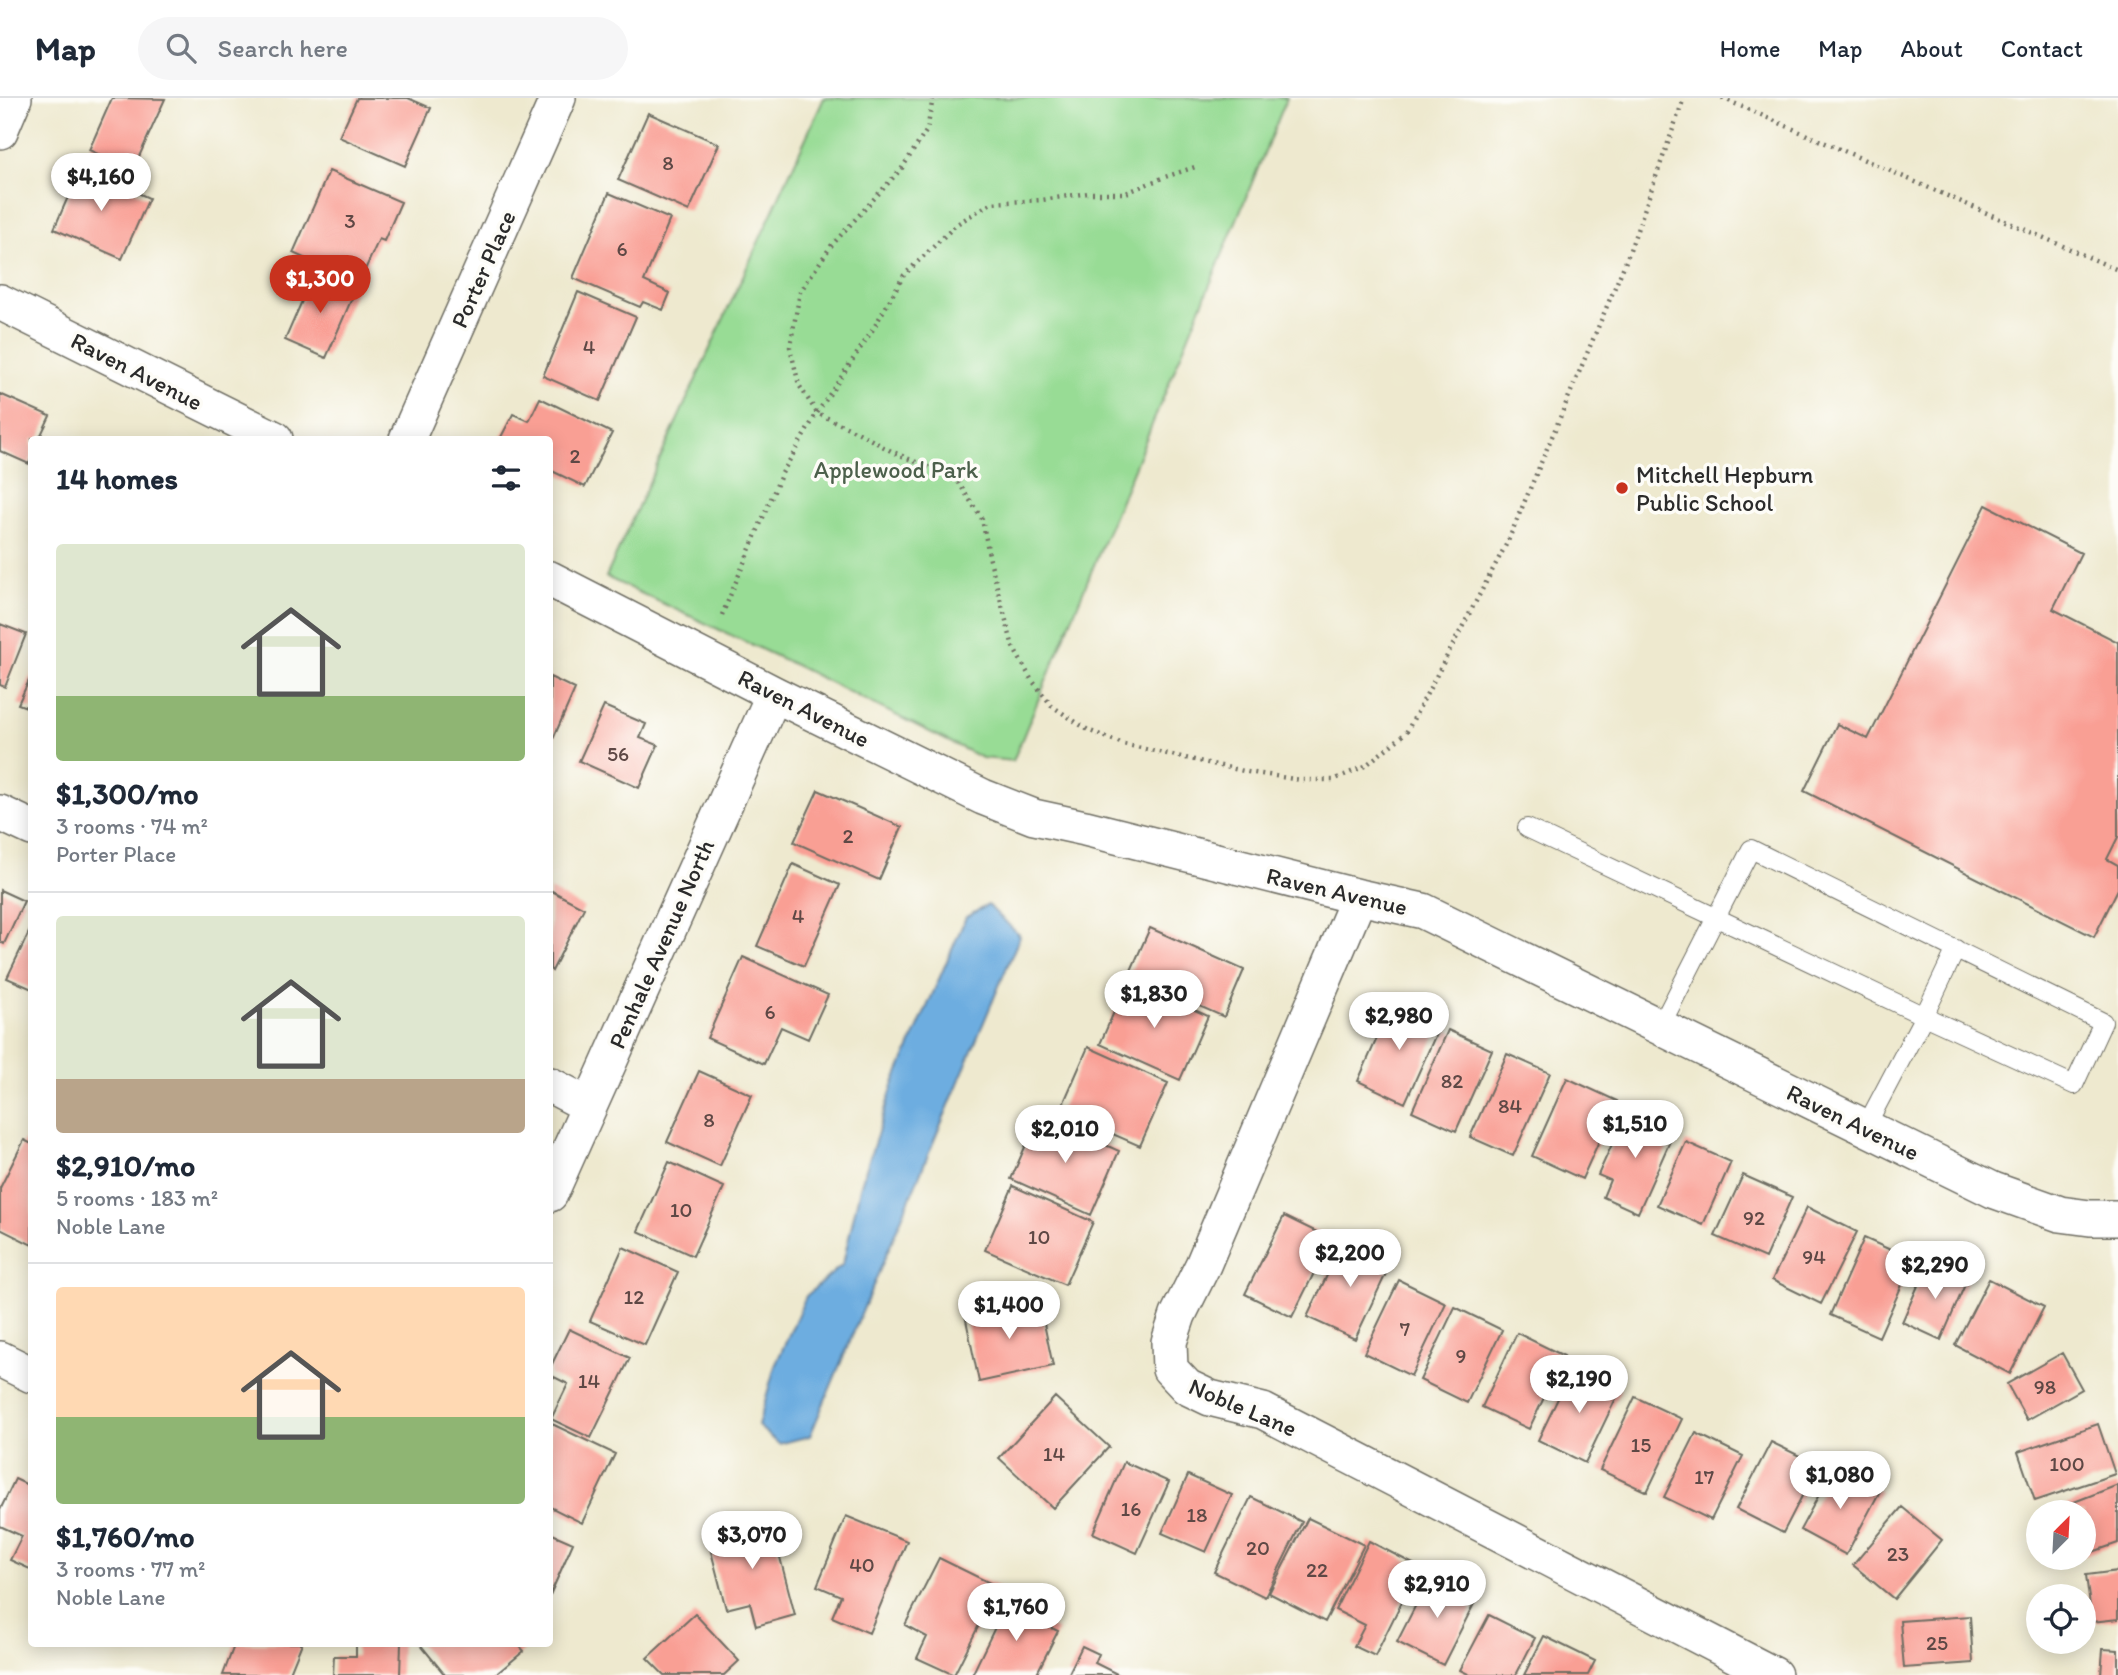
<!DOCTYPE html>
<meta charset="utf-8">
<style>
body{margin:0;font-family:Itim,sans-serif;background:#f6f6f7;color:#1f2937;height:100vh;display:flex;flex-direction:column;font-size:26px;white-space:nowrap}
*{box-sizing:border-box;margin:0}
p{font-size:23px;color:#747a83}
.icon{flex:none;width:38px;height:38px;fill:none;stroke:currentColor;stroke-width:2;stroke-linecap:round;stroke-linejoin:round}
.map{position:relative;flex:1;overflow:hidden}
.details{position:absolute;left:28px;top:338px;width:525px;height:1211px;display:flex;flex-direction:column;background:#fff;border-radius:7px;box-shadow:0 4px 18px #0003}
.details>*{flex:none}
.needle{width:46px;rotate:24deg}
.tools{position:absolute;left:2026px;top:1402px;display:grid;gap:14px}
.tools a{display:grid;place-items:center;width:70px;height:70px;border-radius:50%;background:#fff;box-shadow:0 4px 18px #0003;font-size:35px}
.price{position:absolute;translate:-50% -60px;padding:0 16px;border-radius:24px;background:#fff;color:#222;font-size:23px;line-height:46px;filter:drop-shadow(0 2px 4px #0008)}
.price::after{content:'';position:absolute;left:50%;top:42px;width:21px;height:16px;margin-left:-10px;background:inherit;clip-path:polygon(0 0,100% 0,50% 100%)}
.price.on{background:#c8321e;color:#fff}
ul{padding:0;list-style:none}
li{display:grid;align-content:center;gap:14px;height:371px;padding:0 28px}
li+li{border-top:2px solid #e0e1e3}
li span{display:grid;place-items:center;height:217px;border-radius:7px;color:#555}
li>.icon{margin-inline-start:auto}
span .icon{width:126px;height:126px;fill:#fffc;stroke-width:1}
li b{font-size:30px}
h2{display:flex;justify-content:space-between;align-items:center;height:84px;padding:0 28px;font-size:30px}
header{display:flex;align-items:center;gap:42px;box-sizing:border-box;height:98px;padding:0 35px;background:#fff;border-bottom:2px solid #e0e1e3}
header strong{font-size:33px}
nav{display:flex;gap:38px;margin-inline-start:auto;font-size:24px}
.search{width:490px;height:63px;background:#f6f6f7;display:flex;align-items:center;gap:18px;box-sizing:border-box;padding:0 24px;border-radius:38px;color:#747a83;font-size:26px}
.map>svg:first-child{display:block}
.green{fill:#98dc95;stroke:#628460;stroke-width:2}
.water{fill:#6dade0;stroke:#4c6c86;stroke-width:2}
.building{fill:#f99f94}
.lines{fill:none;stroke-linecap:round;stroke-linejoin:round}
.lane-casing{stroke:#6f6e64;stroke-width:20}
.street-casing{stroke:#6f6e64;stroke-width:38}
.path{stroke:#6f6e64;stroke-width:4.5;stroke-dasharray:2 5;stroke-linecap:butt}
.lane{stroke:#fff;stroke-width:18}
.street{stroke:#fff;stroke-width:35}
.poi-dot{fill:#c8321e;stroke:#fdfcf7;stroke-width:2.5}
.labels{text-anchor:middle;dominant-baseline:central;stroke-width:7;stroke-linejoin:round;paint-order:stroke}
.number-label{font-size:21px;fill:#5e4845}
.street-label{font-size:24px;fill:#2b2b2b;stroke:#fdfcf7}
.park-label{font-size:24px;fill:#4c604b;stroke:#fdfcf7}
.poi-label{font-size:24px;fill:#2b2b2b;stroke:#fdfcf7;text-anchor:start}
</style>
<header>
<strong>Map</strong>
<div class="search"><svg class="icon" aria-label="search" viewBox="0 0 24 24"><circle cx="10" cy="10" r="6"/><path d="M15 15l6 6"/></svg>Search here</div>
<nav><a>Home</a><a>Map</a><a>About</a><a>Contact</a></nav>
</header>
<div class="map">
<svg width="2118" height="1577" viewBox="0 0 2118 1577">
<rect width="100%" height="100%" fill="#fdfcf7"/>
<filter id="ink" filterUnits="userSpaceOnUse"><feTurbulence type="fractalNoise" baseFrequency=".0143" numOctaves="2"/><feDisplacementMap in="SourceGraphic" scale="14" xChannelSelector="R" yChannelSelector="G"/><feConvolveMatrix kernelMatrix="1 2 1 2 8 2 1 2 1" color-interpolation-filters="sRGB"/></filter>
<filter id="wash" filterUnits="userSpaceOnUse"><feTurbulence type="fractalNoise" baseFrequency=".00686" numOctaves="4" result="noise"/><feDisplacementMap in="SourceGraphic" scale="28" xChannelSelector="R" yChannelSelector="G"/><feGaussianBlur stdDeviation="1.57" result="paint"/><feColorMatrix in="noise" values="0 0 0 0 0 0 0 0 0 0 0 0 0 0 0 0 0 1.4 0 .05"/><feComposite in="paint" operator="in"/></filter>
<g filter="url(#wash)">
<rect width="100%" height="100%" fill="#eee9cf"/>
<path class="green" d="M824 0H1287L1013 663 982 660 795 567 606 479Z"/>
<path class="water" d="M988 807 1020 838 810 1338 779 1346 758 1328 775 1268 806 1198 843 1166 860 1090 893 987 966 819Z"/>
<g id="blocks">
<path class="building" d="M112 0 165 1 133 72 89 52Z
M357 0H408L431 10 405 68 339 39Z
M648 15 719 46 689 113 618 82Z
M81 69 149 100 122 161 54 131Z
M329 73 401 104 384 143 379 141 359 185 293 155Z
M609 95 670 121 644 183 670 195 663 212 643 204 640 209 573 180Z
M315 173 356 191 326 260 285 242Z
M578 194 636 219 600 303 543 278Z
M0 296 50 318 39 341H32V359L29 366 0 353Z
M540 300 612 335 585 389 550 372V341H500L513 316 529 323Z
M1986 407 2081 455 2053 511 2118 544V739L2107 761 2118 767V791L2094 839 1804 693 1837 626 1868 641Z
M0 526 26 536 5 589 0 587Z
M32 576V611L18 606Z
M550 579 575 591 550 648Z
M604 608 646 626 640 640 658 647 639 690 579 663Z
M818 692 902 729 879 782 794 744Z
M793 766 840 787 804 868 757 848Z
M0 792 24 803 4 846 0 844Z
M550 792 584 810 552 873 550 871Z
M32 828V891L7 880Z
M1150 830 1244 872 1224 919 1129 877Z
M743 859 828 897 808 941 781 929 764 966 707 940Z
M1128 882 1208 918 1180 982 1100 946Z
M1393 904 1441 925 1405 1005 1358 983Z
M1448 932 1492 952 1456 1033 1412 1013Z
M1088 949 1168 985 1140 1048 1060 1013Z
M1507 956 1550 975 1513 1058 1470 1039Z
M699 973 752 997 720 1068 667 1044Z
M1567 980 1617 1003 1582 1081 1532 1058Z
M1628 1011 1675 1032 1638 1115 1603 1099 1610 1082 1598 1077Z
M1039 1017 1119 1053 1091 1117 1011 1081Z
M24 1042 32 1046V1147L0 1131V1090Z
M1686 1044 1731 1064 1703 1127 1657 1107Z
M669 1064 724 1089 693 1158 638 1133Z
M1743 1077 1792 1099 1765 1160 1715 1138Z
M1013 1088 1093 1124 1065 1187 985 1152Z
M1807 1109 1857 1134 1821 1206 1772 1182Z
M1284 1118 1331 1141 1292 1219 1245 1196Z
M1345 1140 1392 1163 1355 1241 1307 1219Z
M1864 1140 1913 1162 1879 1239 1830 1217Z
M623 1149 678 1174 645 1247 590 1223Z
M1928 1165 1967 1182 1941 1242 1902 1224Z
M1989 1181 2044 1209 2010 1276 1955 1247Z
M1399 1182 1446 1205 1411 1278 1364 1255Z
M1039 1202 1053 1268 979 1284 965 1217Z
M1455 1209 1502 1232 1467 1305 1420 1282Z
M569 1231 630 1260 591 1340 551 1321 568 1286 550 1277V1270Z
M1517 1235 1564 1258 1529 1331 1482 1309Z
M2062 1255 2082 1291 2027 1322 2007 1286Z
M1573 1269 1620 1292 1585 1365 1538 1342Z
M1055 1299 1109 1349 1053 1410 999 1360Z
M1635 1299 1682 1321 1647 1394 1600 1372Z
M550 1325 615 1356 582 1425 550 1409Z
M2098 1326 2115 1376 2035 1403 2018 1354Z
M1696 1335 1743 1358 1711 1422 1664 1399Z
M1771 1344 1818 1367 1783 1435 1736 1411Z
M1124 1364 1169 1384 1137 1455 1093 1435Z
M1834 1369 1880 1393 1846 1457 1800 1432Z
M1188 1377 1232 1397 1206 1454 1162 1435Z
M15 1381 32 1389V1472L10 1462 22 1438 0 1428V1412Z
M2118 1387V1445L2084 1457V1414H2048Z
M1251 1399 1302 1424 1265 1499 1214 1474Z
M1902 1409 1942 1442 1894 1501 1853 1467Z
M846 1418 907 1443 869 1535 832 1519 841 1498 817 1488Z
M1308 1420 1364 1447 1325 1524 1269 1495Z
M770 1421 795 1517 756 1528 750 1505 726 1511 707 1438Z
M550 1435 573 1445 550 1497Z
M1369 1443 1419 1469 1375 1558 1354 1548 1365 1527 1335 1512Z
M939 1460 998 1489 954 1577 917 1560 927 1539 905 1527Z
M2118 1473V1521L2092 1524 2086 1477Z
M1431 1477 1477 1500 1443 1567 1397 1544Z
M1012 1494 1029 1502 1022 1516 1058 1533 1036 1577H972Z
M695 1516 739 1563 724 1577H664L647 1560Z
M1489 1517 1535 1540 1516 1577H1470L1460 1572Z
M1970 1518 1973 1565 1904 1570 1900 1523Z
M1544 1538 1595 1563 1588 1577H1524Z
M235 1545H302L289 1577H223Z
M356 1545H401L400 1577H333L334 1558H356Z
M419 1545H517L524 1553 495 1577H445Z
M1082 1548 1099 1556 1095 1565 1119 1577H1068Z
M2103 1551 2118 1552V1577H2101Z"/>
</g>
</g>
<g filter="url(#ink)">
<use href="#blocks" fill-opacity="0" stroke="#6f6e64" stroke-width="2"/>
<g class="lines">
<defs>
<path id="lane" d="M1527 730 1924 918 1956 851
M1660 929 1751 751 2103 924 2074 987 1924 918 1865 1030"/>
<path id="street" d="M0 33 14 0
M0 204 275 341
M407 341 558 0
M550 481 774 596 983 699 1034 719 1085 730 1359 799 1423 813 1993 1092 2060 1116 2090 1120H2118
M0 715 32 730
M1359 799 1203 1167 1178 1217 1169 1244 1170 1271 1187 1289 1210 1300 1263 1313 1774 1577
M550 987 588 1007
M550 1096 774 596
M0 1261 32 1277"/>
</defs>
<use href="#lane" class="lane-casing"/>
<use href="#street" class="street-casing"/>
<path class="path" d="M933 0 927 32 902 70 831 148 800 194 790 249 799 287 817 315 859 335 891 353 957 382 982 421 990 462 1013 549 1031 581 1052 608 1088 632 1123 646 1248 674 1301 682H1333L1365 668 1406 635 1508 443 1626 163 1684 0
M1722 0 2118 172
M722 517 781 377 817 315 872 233 904 177 957 126 991 105 1042 102 1088 95H1126L1162 80 1198 68"/>
<use href="#lane" class="lane"/>
<use href="#street" class="street"/>
</g>
</g>
<circle class="poi-dot" cx="1622" cy="390" r="7"/>
<g class="labels">
<g class="number-label">
<text x="668" y="64">8</text>
<text x="350" y="122">3</text>
<text x="622" y="150">6</text>
<text x="589" y="248">4</text>
<text x="575" y="357">2</text>
<text x="618" y="655">56</text>
<text x="848" y="737">2</text>
<text x="798" y="817">4</text>
<text x="770" y="913">6</text>
<text x="1452" y="982">82</text>
<text x="1510" y="1007">84</text>
<text x="709" y="1021">8</text>
<text x="681" y="1111">10</text>
<text x="1754" y="1119">92</text>
<text x="1039" y="1138">10</text>
<text x="1814" y="1158">94</text>
<text x="634" y="1198">12</text>
<text x="1405" y="1230">7</text>
<text x="1461" y="1257">9</text>
<text x="589" y="1282">14</text>
<text x="2045" y="1288">98</text>
<text x="1641" y="1346">15</text>
<text x="1054" y="1355">14</text>
<text x="2067" y="1365">100</text>
<text x="1704" y="1378">17</text>
<text x="1131" y="1410">16</text>
<text x="1197" y="1416">18</text>
<text x="1258" y="1449">20</text>
<text x="1898" y="1455">23</text>
<text x="862" y="1466">40</text>
<text x="1317" y="1471">22</text>
<text x="1937" y="1544">25</text>
</g>
<g class="street-label">
<text transform="translate(483 171) rotate(-66)">Porter Place</text>
<text transform="translate(137 273) rotate(27)">Raven Avenue</text>
<text transform="translate(804 610) rotate(27)">Raven Avenue</text>
<text transform="translate(1337 793) rotate(13)">Raven Avenue</text>
<text transform="translate(661 846) rotate(-66)">Penhale Avenue North</text>
<text transform="translate(1853 1024) rotate(26)">Raven Avenue</text>
<text transform="translate(1243 1309) rotate(23)">Noble Lane</text>
</g>
<g class="park-label">
<text x="896" y="371">Applewood Park</text>
</g>
<g class="poi-label">
<text x="1636" y="376">Mitchell Hepburn<tspan x="1636" dy="28">Public School</tspan></text>
</g>
</g>
</svg>
<div class="tools">
<a><svg class="needle" viewBox="-14 -14 28 28"><path d="M0-13l5 13h-10z" fill="#e53935"/><path d="M0 13l5-13h-10z" fill="#747a83"/></svg></a>
<a><svg class="icon" aria-label="locate" viewBox="0 0 24 24"><circle cx="12" cy="12" r="6"/><path d="M12 2v4M12 18v4M2 12h4M18 12h4"/></svg></a>
</div>
<b class="price" style="left:101px;top:115px">$4,160</b>
<b class="price on" style="left:320px;top:217px">$1,300</b>
<b class="price" style="left:1154px;top:932px">$1,830</b>
<b class="price" style="left:1399px;top:954px">$2,980</b>
<b class="price" style="left:1635px;top:1062px">$1,510</b>
<b class="price" style="left:1065px;top:1067px">$2,010</b>
<b class="price" style="left:1350px;top:1191px">$2,200</b>
<b class="price" style="left:1935px;top:1203px">$2,290</b>
<b class="price" style="left:1009px;top:1243px">$1,400</b>
<b class="price" style="left:1579px;top:1317px">$2,190</b>
<b class="price" style="left:1840px;top:1413px">$1,080</b>
<b class="price" style="left:752px;top:1473px">$3,070</b>
<b class="price" style="left:1437px;top:1522px">$2,910</b>
<b class="price" style="left:1016px;top:1545px">$1,760</b>
<section class="details">
<h2>14 homes<svg class="icon" aria-label="filters" viewBox="0 0 24 24"><path d="M4 7h16M4 17h16"/><circle cx="9" cy="7" r="2"/><circle cx="15" cy="17" r="2"/></svg></h2>
<ul>
<li><span style="background:linear-gradient(#dfe7d0 70%,#8fb573 0)"><svg class="icon" aria-label="home" viewBox="0 0 24 24"><path d="M3 11l9-7 9 7M6 9v11h12V9"/></svg></span><div><b>$1,300/mo</b><p>3 rooms · 74 m²</p><p>Porter Place</p></div></li>
<li><span style="background:linear-gradient(#dfe7d0 75%,#b9a48a 0)"><svg class="icon" aria-label="home" viewBox="0 0 24 24"><path d="M3 11l9-7 9 7M6 9v11h12V9"/></svg></span><div><b>$2,910/mo</b><p>5 rooms · 183 m²</p><p>Noble Lane</p></div></li>
<li><span style="background:linear-gradient(#ffd9b3 60%,#8fb573 0)"><svg class="icon" aria-label="home" viewBox="0 0 24 24"><path d="M3 11l9-7 9 7M6 9v11h12V9"/></svg></span><div><b>$1,760/mo</b><p>3 rooms · 77 m²</p><p>Noble Lane</p></div></li>
</ul>
</section>
</div>
